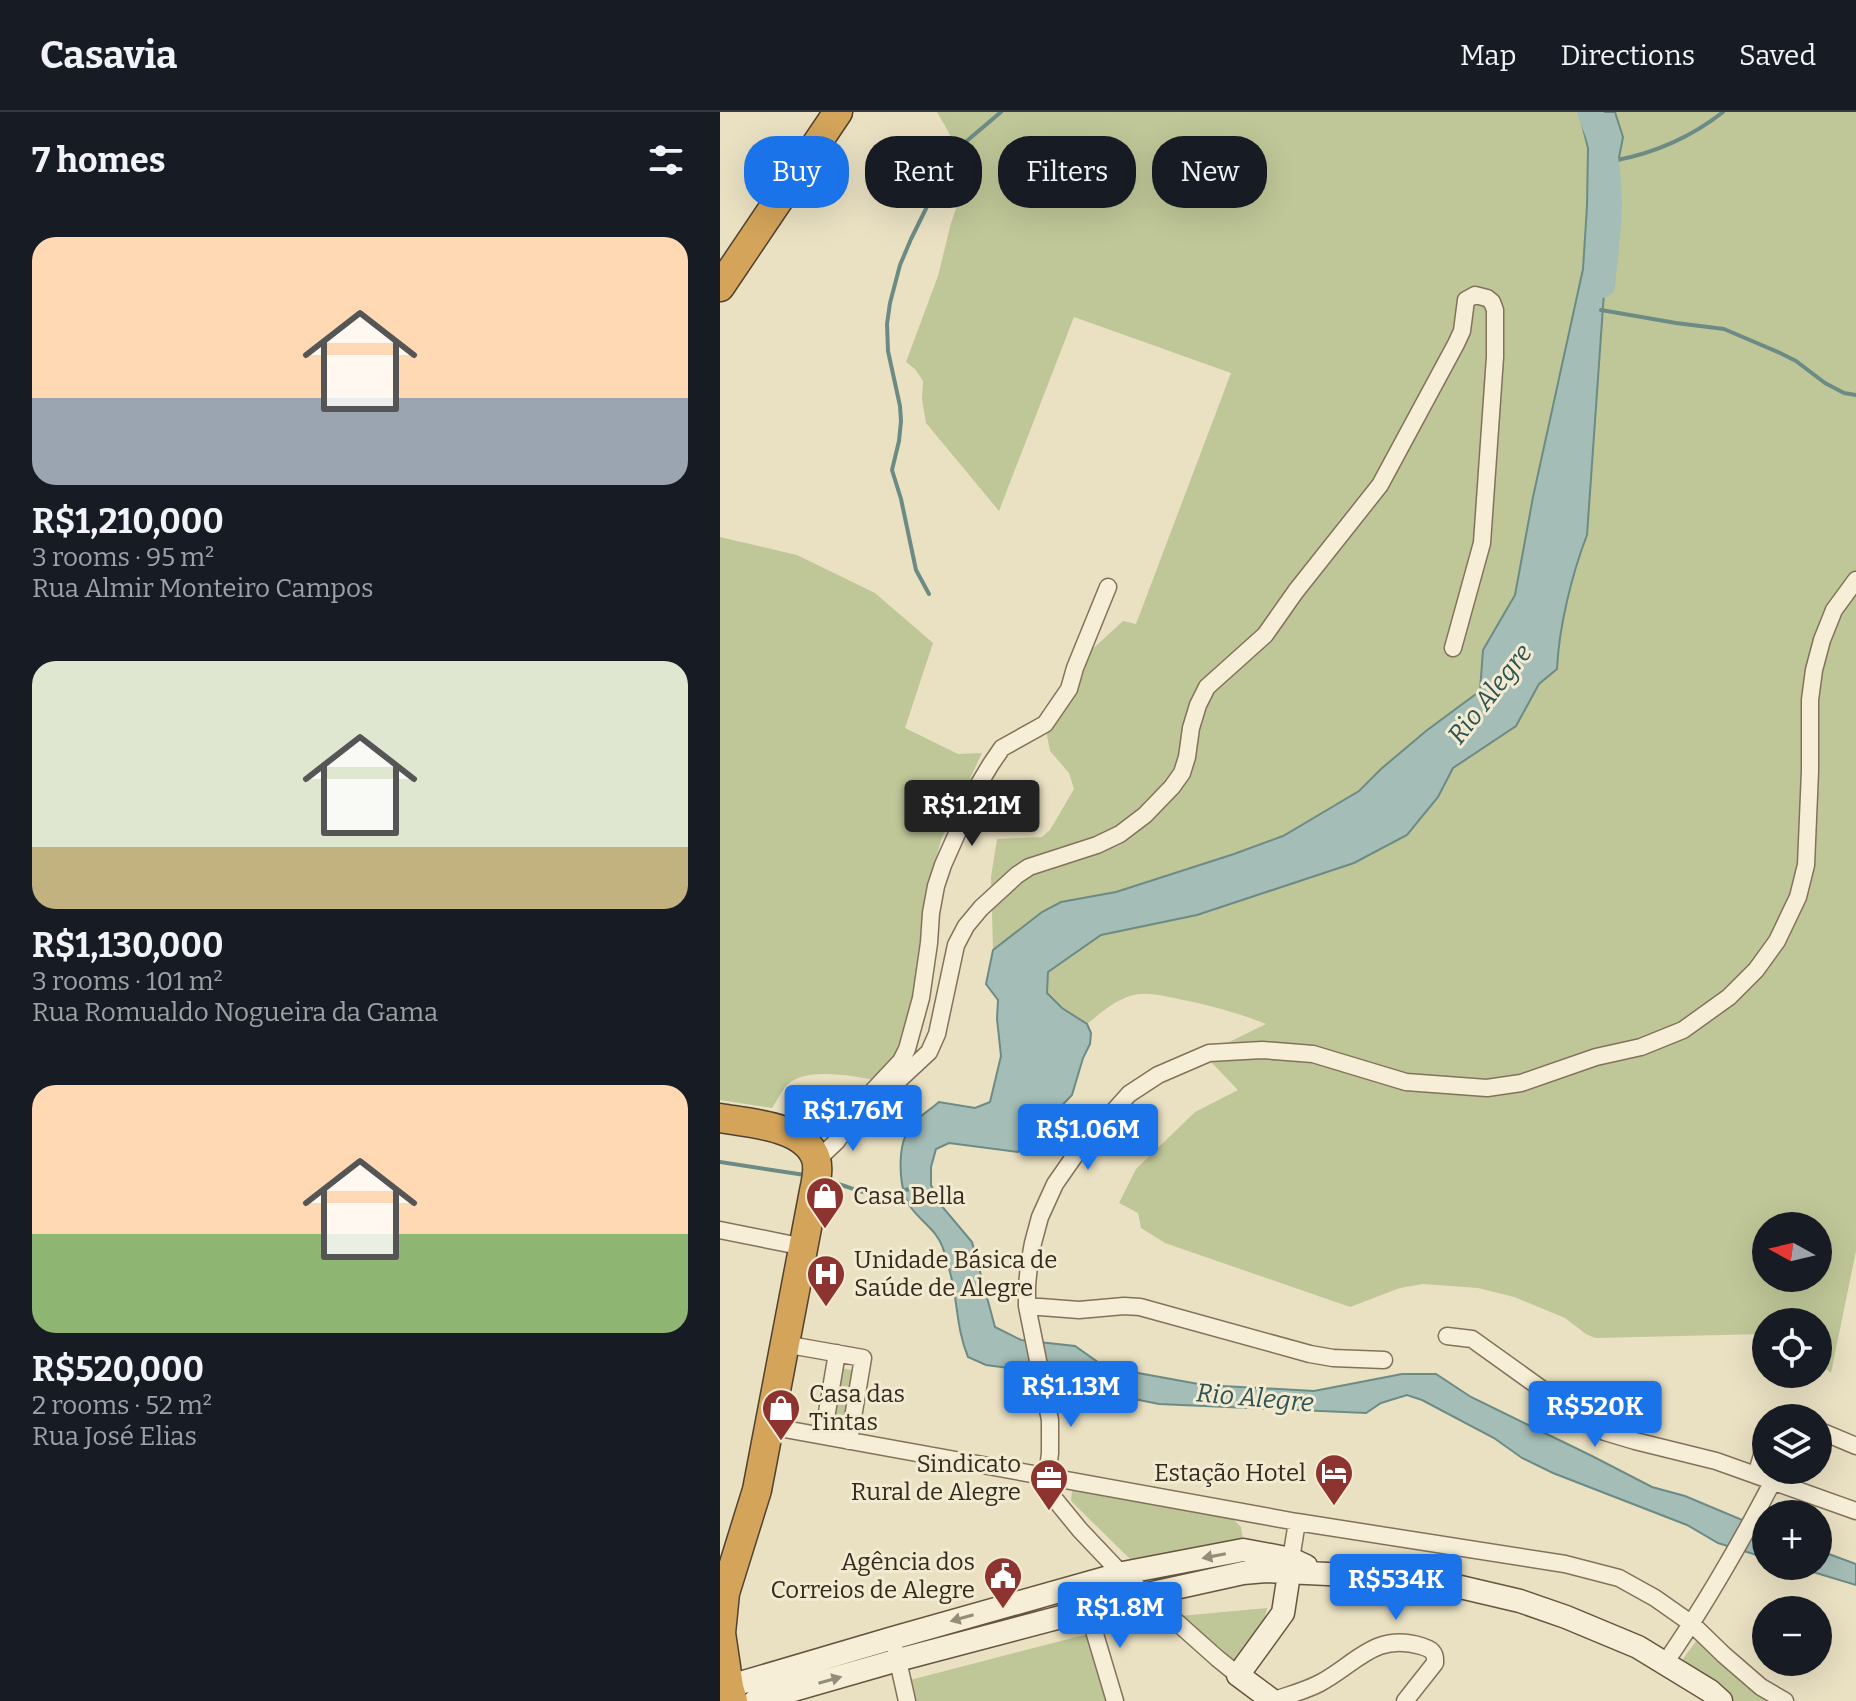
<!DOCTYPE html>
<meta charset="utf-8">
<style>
body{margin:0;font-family:Bitter,serif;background:#20242c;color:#f1f3f6;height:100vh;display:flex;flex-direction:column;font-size:30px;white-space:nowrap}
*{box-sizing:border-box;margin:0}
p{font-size:26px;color:#9ea1a6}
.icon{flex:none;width:44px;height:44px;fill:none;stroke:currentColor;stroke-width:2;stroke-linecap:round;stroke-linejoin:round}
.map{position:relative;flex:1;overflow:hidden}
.panel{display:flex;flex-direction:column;background:#171b24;width:720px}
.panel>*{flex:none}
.top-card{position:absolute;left:24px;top:24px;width:760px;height:72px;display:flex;gap:16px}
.needle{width:52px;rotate:278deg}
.fabs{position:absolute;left:1032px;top:1100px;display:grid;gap:16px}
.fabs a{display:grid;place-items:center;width:80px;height:80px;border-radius:50%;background:#171b24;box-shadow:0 8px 32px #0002;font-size:40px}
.price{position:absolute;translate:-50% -68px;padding:0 18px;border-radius:8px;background:#1a73e8;color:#fff;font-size:26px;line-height:52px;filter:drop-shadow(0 2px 4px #0008)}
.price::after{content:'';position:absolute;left:50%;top:48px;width:24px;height:18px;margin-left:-12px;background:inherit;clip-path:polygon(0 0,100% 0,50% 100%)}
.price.active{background:#222;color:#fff}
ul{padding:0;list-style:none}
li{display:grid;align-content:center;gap:16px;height:424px;padding:0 32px}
li span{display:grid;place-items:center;height:248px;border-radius:24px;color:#555}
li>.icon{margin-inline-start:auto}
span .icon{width:144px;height:144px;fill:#fffc;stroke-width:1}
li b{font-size:34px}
h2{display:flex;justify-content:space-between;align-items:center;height:96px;padding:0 32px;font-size:34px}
.chip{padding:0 28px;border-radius:32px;background:#171b24;box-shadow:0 8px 32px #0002;font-size:28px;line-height:72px}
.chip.active{background:#1a73e8;color:#fff}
header{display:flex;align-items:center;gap:48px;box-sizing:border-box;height:112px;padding:0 40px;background:#171b24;border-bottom:2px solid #363941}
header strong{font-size:38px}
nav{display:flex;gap:44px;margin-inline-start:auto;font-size:28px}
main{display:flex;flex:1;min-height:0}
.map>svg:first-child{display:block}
.green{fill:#bfc798;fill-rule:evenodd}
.water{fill:#a5bdb7;stroke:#6d8b85;stroke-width:2}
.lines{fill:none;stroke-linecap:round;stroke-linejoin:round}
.stream{stroke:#6d8b85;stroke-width:4}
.river{stroke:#a5bdb7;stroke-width:26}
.street-casing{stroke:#83725b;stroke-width:19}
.secondary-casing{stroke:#65543f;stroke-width:25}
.highway-casing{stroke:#51412f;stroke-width:31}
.street{stroke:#f6eed6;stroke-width:16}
.secondary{stroke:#f6eed6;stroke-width:22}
.highway{stroke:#d3a45a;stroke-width:28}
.oneway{fill:#958c7a}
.labels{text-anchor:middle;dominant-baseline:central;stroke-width:6;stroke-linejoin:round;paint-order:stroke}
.poi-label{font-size:24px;fill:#342a1e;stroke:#f2ebd2;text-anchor:start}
.water-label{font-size:26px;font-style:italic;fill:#2f5352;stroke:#f2ebd2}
</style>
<header>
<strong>Casavia</strong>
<nav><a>Map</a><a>Directions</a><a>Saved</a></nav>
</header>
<main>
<section class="panel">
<h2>7 homes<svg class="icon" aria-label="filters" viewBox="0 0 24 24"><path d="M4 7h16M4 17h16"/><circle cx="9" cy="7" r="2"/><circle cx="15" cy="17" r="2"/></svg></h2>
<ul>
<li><span style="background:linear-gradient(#ffd9b3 65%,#9aa5b1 0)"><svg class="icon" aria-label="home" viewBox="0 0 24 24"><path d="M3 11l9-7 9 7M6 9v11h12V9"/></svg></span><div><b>R$1,210,000</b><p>3 rooms · 95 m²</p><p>Rua Almir Monteiro Campos</p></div></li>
<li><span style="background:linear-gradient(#dfe7d0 75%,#c2b280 0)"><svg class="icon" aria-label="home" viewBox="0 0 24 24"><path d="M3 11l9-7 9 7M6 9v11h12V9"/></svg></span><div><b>R$1,130,000</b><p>3 rooms · 101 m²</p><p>Rua Romualdo Nogueira da Gama</p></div></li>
<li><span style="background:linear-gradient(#ffd9b3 60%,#8fb573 0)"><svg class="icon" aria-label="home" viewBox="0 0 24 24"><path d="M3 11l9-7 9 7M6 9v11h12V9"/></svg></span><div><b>R$520,000</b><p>2 rooms · 52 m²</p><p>Rua José Elias</p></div></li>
</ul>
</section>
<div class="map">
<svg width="1136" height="1589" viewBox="0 0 1136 1589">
<rect width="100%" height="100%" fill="#eae1c3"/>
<path class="green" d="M217 0H859L868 36 867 94 863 157 813 385 795 483 764 538 760 579 706 619 661 657 639 679 562 724 514 742 396 780 341 790 322 800 273 838 271 765 277 727 322 725 330 718 354 677 349 661 330 639 326 618 353 555 403 509 416 512 511 261 354 205 279 399 206 311 202 287 203 269 195 257 186 250 218 164 231 111 248 63 228 19Z
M895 0H1136V1139L1111 1261 1098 1250V1210H1046V1222L875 1226 866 1222 845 1206 794 1185 758 1176 703 1172 680 1176 630 1195 445 1131 421 1116 418 1101 399 1091 416 1057 475 1000 518 978 489 948 507 931 546 912C513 899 488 893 454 886 439 883 425 879 410 884 394 889 381 901 367 912L342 896 327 881V860L381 823 477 803 718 685 733 656 796 614 819 572 837 557C839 514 852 462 867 422L886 152 884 123 903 25ZM1046 1114H1098V1166H1046Z
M0 425 77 443 155 481 213 531 185 616 238 642 262 641 221 728 206 784 199 847 192 885 175 944 156 968C132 964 84 954 66 974 61 980 57 989 52 996L0 988Z
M121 1256 136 1259 127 1311 111 1308Z
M356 1375 510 1404 521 1415 523 1427 521 1431 416 1453 351 1389 352 1379Z
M547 1496 545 1505 515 1548 460 1504Z
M368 1522 388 1589H195L190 1568Z
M977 1528 1024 1570 1049 1589H1013L1000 1577 962 1548Z"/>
<path class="water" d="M859 0H895L903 25 884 123 886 152 867 423C852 462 839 514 837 557L819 572 796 614 733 656 718 685 687 723 634 751 477 803 381 823 328 860 327 881 342 896 367 912 371 921 370 932 363 946 352 983 298 1040 229 1031 216 1037 211 1055V1073L220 1092 252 1130 275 1215 301 1228 355 1234 385 1255 484 1273 594 1279 682 1262H716L751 1285 872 1344 932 1375 965 1384 1046 1418V1446L998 1431 967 1413 833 1361 802 1346 774 1326 702 1288 687 1283 661 1291 646 1301 439 1292 389 1282 358 1264 310 1259 266 1253 248 1245C236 1216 238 1189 230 1160 228 1152 225 1144 223 1136 217 1119 203 1111 192 1097 178 1079 176 1033 191 1014 198 1005 210 998 219 990L255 996 270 990 281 944 277 907 278 888 266 872 273 838 322 800 341 790 396 780 514 742 563 724 639 679 661 657 706 619 760 579 763 538 795 483 813 385 863 157 867 94 868 36Z
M1098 1438 1136 1452V1473L1073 1454H1098Z"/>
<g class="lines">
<path class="stream" d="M897 48C935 41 973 24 1003 0
M881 198 956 211 1004 217 1060 241 1076 249 1105 271 1124 281 1136 283
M209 482 196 458 181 387 172 358 179 329 181 309 180 294 168 239 167 212 170 191 180 153 191 127 227 54 242 33 281 0
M0 1050 85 1063
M105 1068C141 1077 148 1090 189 1077"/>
<path class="river" d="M870 0C874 10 878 20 881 29 895 76 887 126 882 173"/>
<defs>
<path id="street" d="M134 1003 165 981 209 940 217 922 236 833 246 814 261 796 297 763 309 755 377 733 400 722 425 703 452 675 462 661 467 645 471 616 478 593 487 575 545 523 576 479 660 373 736 232 742 219 746 188 755 183 767 186 772 190 775 198V245L762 431 733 536
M97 1048 117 1029 150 982 181 949 187 937 201 886 209 831 211 801 216 774 223 753 259 672 271 652 282 636 325 612 349 577 355 556 388 475
M0 1118 84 1135
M307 1194 359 1198 404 1194 420 1195 590 1242 613 1246 664 1248
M727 1224 752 1227 865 1308 885 1320 915 1329 996 1349 1136 1399
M64 1232 143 1246 129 1329
M48 1314 577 1410 845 1452 899 1466 935 1486 972 1512 1004 1543 1041 1575 1065 1589
M1098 1318 1136 1334
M103 1324 117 1241
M1036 1363 1046 1330
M571 1447 577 1410
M360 1472 395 1589
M176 1540 187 1589
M945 1551C985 1493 1020 1432 1053 1369
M518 1563 497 1546 396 1456 360 1418 333 1385 328 1376 327 1365 330 1341V1308L307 1194V1174L309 1153 313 1131 320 1105 335 1072 358 1039 409 982 438 963 489 941 542 938 593 942 686 970 767 976 801 971 876 945 921 935 963 918 1009 885 1036 858 1057 829 1078 785 1086 753 1090 659V588L1094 558 1102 528 1114 498 1136 468
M552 1589C568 1583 585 1579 600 1571 636 1552 655 1520 701 1534 711 1537 716 1540 715 1551L685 1589"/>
<path id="secondary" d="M0 1577 173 1526 403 1461 523 1438 571 1447 586 1454
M35 1589 178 1548 428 1482 523 1461 546 1459 670 1465 736 1474 800 1489 846 1505 918 1535 990 1579 1001 1589
M553 1589 518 1563 563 1501 571 1449"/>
<path id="highway" d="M0 175 118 0
M0 1006C29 1011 86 1014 96 1047 99 1057 96 1070 94 1079L37 1378 5 1481 1 1521 9 1575 13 1589"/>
</defs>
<use href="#street" class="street-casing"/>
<use href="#secondary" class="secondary-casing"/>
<use href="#highway" class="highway-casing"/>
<use href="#street" class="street"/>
<use href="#secondary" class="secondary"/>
<use href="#highway" class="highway"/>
</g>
<defs><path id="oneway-solid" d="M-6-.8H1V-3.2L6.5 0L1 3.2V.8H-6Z" transform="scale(2)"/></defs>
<g class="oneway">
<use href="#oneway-solid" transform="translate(494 1444) rotate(169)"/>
<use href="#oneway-solid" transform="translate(242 1506) rotate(164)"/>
<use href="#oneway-solid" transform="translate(110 1568) rotate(-16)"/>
</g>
<defs>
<symbol id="shop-pin" viewBox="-11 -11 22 30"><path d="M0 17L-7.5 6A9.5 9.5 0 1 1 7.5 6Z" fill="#8d3430" stroke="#f2ebd2"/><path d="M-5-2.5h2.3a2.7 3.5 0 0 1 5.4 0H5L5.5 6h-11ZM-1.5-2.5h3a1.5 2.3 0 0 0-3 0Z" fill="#fff"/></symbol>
<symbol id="hospital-pin" viewBox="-11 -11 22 30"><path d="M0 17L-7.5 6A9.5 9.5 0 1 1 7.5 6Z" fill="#8d3430" stroke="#f2ebd2"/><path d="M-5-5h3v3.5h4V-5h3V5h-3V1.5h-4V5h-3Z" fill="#fff"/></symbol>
<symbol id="hotel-pin" viewBox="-11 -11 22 30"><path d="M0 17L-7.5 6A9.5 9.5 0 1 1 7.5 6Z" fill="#8d3430" stroke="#f2ebd2"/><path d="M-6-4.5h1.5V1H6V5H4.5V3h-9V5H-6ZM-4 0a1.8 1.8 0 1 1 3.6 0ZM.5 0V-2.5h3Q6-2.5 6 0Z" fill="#fff"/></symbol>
<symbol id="office-pin" viewBox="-11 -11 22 30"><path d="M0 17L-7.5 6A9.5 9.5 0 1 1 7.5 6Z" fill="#8d3430" stroke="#f2ebd2"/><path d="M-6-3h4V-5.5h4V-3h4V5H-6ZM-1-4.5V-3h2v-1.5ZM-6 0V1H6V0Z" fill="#fff"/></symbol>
<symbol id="civic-pin" viewBox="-11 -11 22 30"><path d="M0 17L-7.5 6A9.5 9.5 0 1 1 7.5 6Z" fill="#8d3430" stroke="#f2ebd2"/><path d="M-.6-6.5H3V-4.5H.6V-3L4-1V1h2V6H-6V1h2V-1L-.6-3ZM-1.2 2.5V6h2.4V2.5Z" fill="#fff"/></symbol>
</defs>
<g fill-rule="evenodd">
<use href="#shop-pin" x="83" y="1062" width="44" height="60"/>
<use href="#hospital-pin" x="84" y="1140" width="44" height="60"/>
<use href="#shop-pin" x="39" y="1274" width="44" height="60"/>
<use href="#hotel-pin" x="592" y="1339" width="44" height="60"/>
<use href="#office-pin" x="307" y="1344" width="44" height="60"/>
<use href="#civic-pin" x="261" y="1442" width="44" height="60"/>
</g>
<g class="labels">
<g class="poi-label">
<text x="133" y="1084">Casa Bella</text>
<text x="134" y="1148">Unidade Básica de<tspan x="134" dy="28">Saúde de Alegre</tspan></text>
<text x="89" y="1282">Casa das<tspan x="89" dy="28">Tintas</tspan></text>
<text x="301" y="1352" text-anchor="end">Sindicato<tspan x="301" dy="28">Rural de Alegre</tspan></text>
<text x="586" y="1361" text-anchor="end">Estação Hotel</text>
<text x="255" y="1450" text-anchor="end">Agência dos<tspan x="255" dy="28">Correios de Alegre</tspan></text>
</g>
<g class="water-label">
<text transform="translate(770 582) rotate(-52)">Rio Alegre</text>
<text transform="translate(535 1286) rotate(5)">Rio Alegre</text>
</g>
</g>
</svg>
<div class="fabs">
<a><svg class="needle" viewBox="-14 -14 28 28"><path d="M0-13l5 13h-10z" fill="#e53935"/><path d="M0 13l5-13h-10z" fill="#9ea1a6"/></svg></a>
<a><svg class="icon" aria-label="locate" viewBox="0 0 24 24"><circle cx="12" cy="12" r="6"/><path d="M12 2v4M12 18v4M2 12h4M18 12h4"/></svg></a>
<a><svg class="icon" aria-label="layers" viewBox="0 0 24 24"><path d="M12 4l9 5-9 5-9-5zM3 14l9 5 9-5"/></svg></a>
<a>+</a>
<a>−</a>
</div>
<b class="price active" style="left:252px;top:736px">R$1.21M</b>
<b class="price" style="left:133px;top:1041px">R$1.76M</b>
<b class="price" style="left:368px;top:1060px">R$1.06M</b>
<b class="price" style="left:351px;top:1317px">R$1.13M</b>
<b class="price" style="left:875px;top:1337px">R$520K</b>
<b class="price" style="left:676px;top:1510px">R$534K</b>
<b class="price" style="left:400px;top:1538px">R$1.8M</b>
<div class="top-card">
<a class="chip active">Buy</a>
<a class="chip">Rent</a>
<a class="chip">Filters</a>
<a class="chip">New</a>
</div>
</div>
</main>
